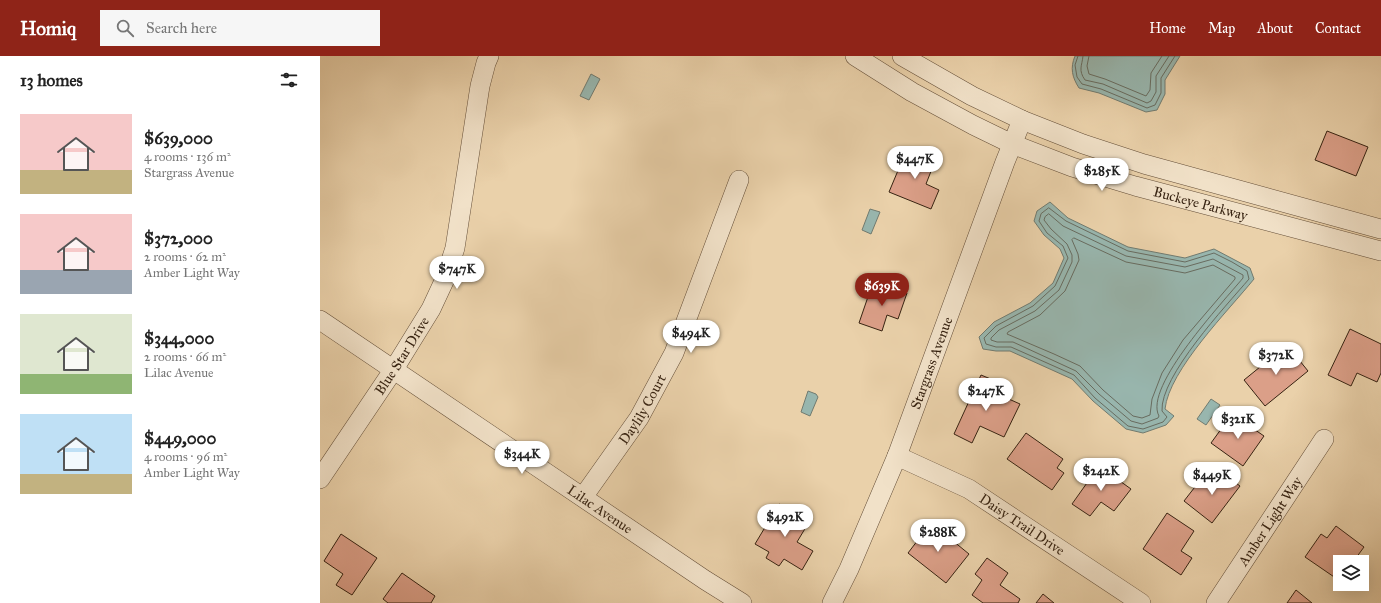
<!DOCTYPE html>
<meta charset="utf-8">
<style>
body{margin:0;font-family:"IM FELL Great Primer",serif;background:#f6f6f6;color:#222;height:100vh;display:flex;flex-direction:column;font-size:15px;white-space:nowrap}
*{box-sizing:border-box;margin:0}
p{font-size:13px;color:#767676}
.icon{flex:none;width:22px;height:22px;fill:none;stroke:currentColor;stroke-width:2;stroke-linecap:round;stroke-linejoin:round}
.map{position:relative;flex:1;overflow:hidden}
.side{display:flex;flex-direction:column;background:#fff;width:320px}
.side>*{flex:none}
.controls{position:absolute;left:1013px;top:499px;display:grid;gap:8px}
.controls a{display:grid;place-items:center;width:36px;height:36px;border-radius:0px;background:#fff;box-shadow:0 4px 16px #0002;font-size:20px}
.price{position:absolute;translate:-50% -34px;padding:0 9px;border-radius:14px;background:#fff;color:#222;font-size:13px;line-height:26px;filter:drop-shadow(0 1px 2px #0008)}
.price::after{content:'';position:absolute;left:50%;top:24px;width:12px;height:9px;margin-left:-6px;background:inherit;clip-path:polygon(0 0,100% 0,50% 100%)}
.price.selected{background:#8f2418;color:#fff}
ul{padding:0;list-style:none}
li{display:flex;align-items:center;gap:12px;height:100px;padding:0 20px}
li span{display:grid;place-items:center;flex:none;width:112px;height:80px;border-radius:0px;color:#555}
li>.icon{margin-inline-start:auto}
span .icon{width:48px;height:48px;fill:#fffc;stroke-width:1}
li b{font-size:17px}
h2{display:flex;justify-content:space-between;align-items:center;height:48px;padding:0 20px;font-size:17px}
header{display:flex;align-items:center;gap:24px;box-sizing:border-box;height:56px;padding:0 20px;background:#8f2418;color:#fff}
header strong{font-size:19px}
nav{display:flex;gap:22px;margin-inline-start:auto;font-size:14px}
.search{width:280px;height:36px;background:#f6f6f6;display:flex;align-items:center;gap:10px;box-sizing:border-box;padding:0 14px;border-radius:0px;color:#767676;font-size:15px}
main{display:flex;flex:1;min-height:0}
.map>svg:first-child{display:block}
.water{fill:#98b6ae;stroke:#717b70}
.lines{fill:none;stroke-linecap:round;stroke-linejoin:round}
.shore{stroke:#686c60;stroke-width:1}
.building{fill:#db9f88;stroke:#372312}
.minor-casing{stroke:#644e38;stroke-width:20}
.minor{stroke:#f1e1c8;stroke-width:19}
.labels{text-anchor:middle;dominant-baseline:central;stroke-width:3.5;stroke-linejoin:round;paint-order:stroke}
.street-label{font-size:14px;fill:#372312;stroke:#f1e1c8}
</style>
<header>
<strong>Homiq</strong>
<div class="search"><svg class="icon" aria-label="search" viewBox="0 0 24 24"><circle cx="10" cy="10" r="6"/><path d="M15 15l6 6"/></svg>Search here</div>
<nav><a>Home</a><a>Map</a><a>About</a><a>Contact</a></nav>
</header>
<main>
<section class="side">
<h2>13 homes<svg class="icon" aria-label="filters" viewBox="0 0 24 24"><path d="M4 7h16M4 17h16"/><circle cx="9" cy="7" r="2"/><circle cx="15" cy="17" r="2"/></svg></h2>
<ul>
<li><span style="background:linear-gradient(#f6c9c9 70%,#c2b280 0)"><svg class="icon" aria-label="home" viewBox="0 0 24 24"><path d="M3 11l9-7 9 7M6 9v11h12V9"/></svg></span><div><b>$639,000</b><p>4 rooms · 136 m²</p><p>Stargrass Avenue</p></div></li>
<li><span style="background:linear-gradient(#f6c9c9 70%,#9aa5b1 0)"><svg class="icon" aria-label="home" viewBox="0 0 24 24"><path d="M3 11l9-7 9 7M6 9v11h12V9"/></svg></span><div><b>$372,000</b><p>2 rooms · 62 m²</p><p>Amber Light Way</p></div></li>
<li><span style="background:linear-gradient(#dfe7d0 75%,#8fb573 0)"><svg class="icon" aria-label="home" viewBox="0 0 24 24"><path d="M3 11l9-7 9 7M6 9v11h12V9"/></svg></span><div><b>$344,000</b><p>2 rooms · 66 m²</p><p>Lilac Avenue</p></div></li>
<li><span style="background:linear-gradient(#bfe0f5 75%,#c2b280 0)"><svg class="icon" aria-label="home" viewBox="0 0 24 24"><path d="M3 11l9-7 9 7M6 9v11h12V9"/></svg></span><div><b>$449,000</b><p>4 rooms · 96 m²</p><p>Amber Light Way</p></div></li>
</ul>
</section>
<div class="map">
<svg width="1061" height="547" viewBox="0 0 1061 547">
<rect width="100%" height="100%" fill="#ead1aa"/>
<filter id="stains"><feTurbulence type="fractalNoise" baseFrequency=".005" numOctaves="4"/><feColorMatrix values="0 0 0 0 .2 0 0 0 0 .09 0 0 0 0 .02 0 0 0 .5 -.17"/></filter>
<radialGradient id="worn" r=".72"><stop offset=".6" stop-color="#630" stop-opacity="0"/><stop offset="1" stop-color="#630" stop-opacity=".3"/></radialGradient>
<path class="water" d="M755 0H860L845 24V38L837 54 826 56 779 37 759 32C752 21 750 12 755 0Z
M271 18 280 23 269 44 260 40Z
M730 146 748 162 808 191 865 202 894 193 930 212 934 223C909 254 849 314 845 353L854 360 846 369 823 377 806 373 773 345 752 323 690 295H676L663 293 659 281 674 266 710 247 733 227 744 202 740 193 724 179 714 165 717 155Z
M550 153 560 156 551 178 542 174Z
M488 335 496 338 498 341 490 360 481 356Z
M891 343 900 349 886 369 877 363Z"/>
<g class="lines">
<path class="shore" d="M758 0 755 9 757 21 762 28 781 33 827 52 835 49 841 37V22L855 0
M763 0C762 10 758 14 765 24L783 28 827 47 831 45 836 36V20L849 0
M769 0 767 10 769 18 785 23 826 40 830 34 831 17 842 0
M729 152 746 165 808 195 865 206 894 197 912 206 927 215 929 223C906 250 840 320 842 355L847 361 843 366 823 373 808 370 775 342 754 319 691 291H676L666 288 664 282 676 270 713 250 735 230 748 202 743 190 727 177 719 165 721 158Z
M729 158 743 170 806 200 865 211 893 203 923 219V222C904 245 823 331 839 360L838 362 822 368 811 365 779 338 756 315 693 286H677L671 284V282L679 274 715 255 739 234 752 206V199L747 188 731 173 724 164 725 161Z
M754 182 806 206 865 217 893 209 915 221V223L863 284 842 317 832 343 830 359 822 362 813 360 783 334 760 310 734 298 687 278 688 276 720 259 745 235 759 204 758 198 752 184Z"/>
</g>
<path class="building" d="M1007 75 1048 91 1036 120 995 104Z
M587 93 615 105 606 128 619 134 611 153 569 136Z
M569 231 587 237 578 263 567 259 562 275 539 267 551 232 567 237Z
M1030 273 1061 288V317L1057 326 1037 317 1031 330 1008 319Z
M967 289 988 315 945 350 924 324Z
M661 319 678 326 673 336 700 348 684 381 660 370 652 387 634 378Z
M912 358 944 380 923 410 891 387Z
M706 377 743 403 737 412 744 417 732 434 687 403Z
M779 410 811 433 794 455 781 446 770 460 752 448Z
M885 418 898 428 905 419 920 430 892 467 864 445Z
M459 448 489 466 477 486 493 495 482 514 464 503 459 510 446 502 449 496 435 488Z
M847 457 874 475 861 495 872 502 861 519 823 493Z
M611 467 649 498 626 527 588 497Z
M1016 470 1044 491 1033 506H1020V525L985 501 1001 478 1007 482Z
M21 478 57 502 32 539 16 529 23 518 4 505Z
M667 502 688 517 680 529 700 543 698 547H663L652 539 662 524 655 518Z
M82 517 115 540 111 547H68L63 543Z
M976 534 992 547H967Z
M723 538 734 547H716Z"/>
<g class="lines">
<defs>
<g id="minor">
<path id="s1" d="M535 0 592 36 653 69 692 88 752 111 815 130 1061 195"/>
<path d="M582 0 652 40 702 64 763 88 824 108 1061 173"/>
<path id="s2" d="M0 264 385 524 422 547"/>
<path id="s3" d="M577 400 649 433 821 547"/>
<path id="s4" d="M0 423 74 313 111 253 125 223 135 192 160 30 166 7 169 0"/>
<path id="s5" d="M263 441 319 362 354 297 419 124"/>
<path id="s6" d="M512 547 529 513 577 400 685 106 702 64"/>
<path id="s7" d="M896 547 1004 383"/>
</g>
</defs>
<use href="#minor" class="minor-casing"/>
<use href="#minor" class="minor"/>
</g>
<g class="labels">
<g class="street-label">
<text stroke="none"><textPath href="#s1" startOffset="378">Buckeye Parkway</textPath></text>
<text stroke="none"><textPath href="#s4" startOffset="148">Blue Star Drive</textPath></text>
<text stroke="none"><textPath href="#s6" startOffset="260">Stargrass Avenue</textPath></text>
<text stroke="none"><textPath href="#s5" startOffset="106">Daylily Court</textPath></text>
<text stroke="none"><textPath href="#s2" startOffset="338">Lilac Avenue</textPath></text>
<text stroke="none"><textPath href="#s7" startOffset="98">Amber Light Way</textPath></text>
<text stroke="none"><textPath href="#s3" startOffset="143">Daisy Trail Drive</textPath></text>
</g>
</g>
<rect width="100%" height="100%" filter="url(#stains)"/>
<rect width="100%" height="100%" fill="url(#worn)"/>
</svg>
<div class="controls">
<a><svg class="icon" aria-label="layers" viewBox="0 0 24 24"><path d="M12 4l9 5-9 5-9-5zM3 14l9 5 9-5"/></svg></a>
</div>
<b class="price" style="left:595px;top:124px">$447K</b>
<b class="price" style="left:782px;top:136px">$285K</b>
<b class="price" style="left:137px;top:234px">$747K</b>
<b class="price selected" style="left:562px;top:251px">$639K</b>
<b class="price" style="left:371px;top:298px">$494K</b>
<b class="price" style="left:956px;top:320px">$372K</b>
<b class="price" style="left:666px;top:356px">$247K</b>
<b class="price" style="left:918px;top:384px">$321K</b>
<b class="price" style="left:202px;top:419px">$344K</b>
<b class="price" style="left:781px;top:436px">$242K</b>
<b class="price" style="left:892px;top:440px">$449K</b>
<b class="price" style="left:465px;top:482px">$492K</b>
<b class="price" style="left:618px;top:497px">$288K</b>
</div>
</main>
